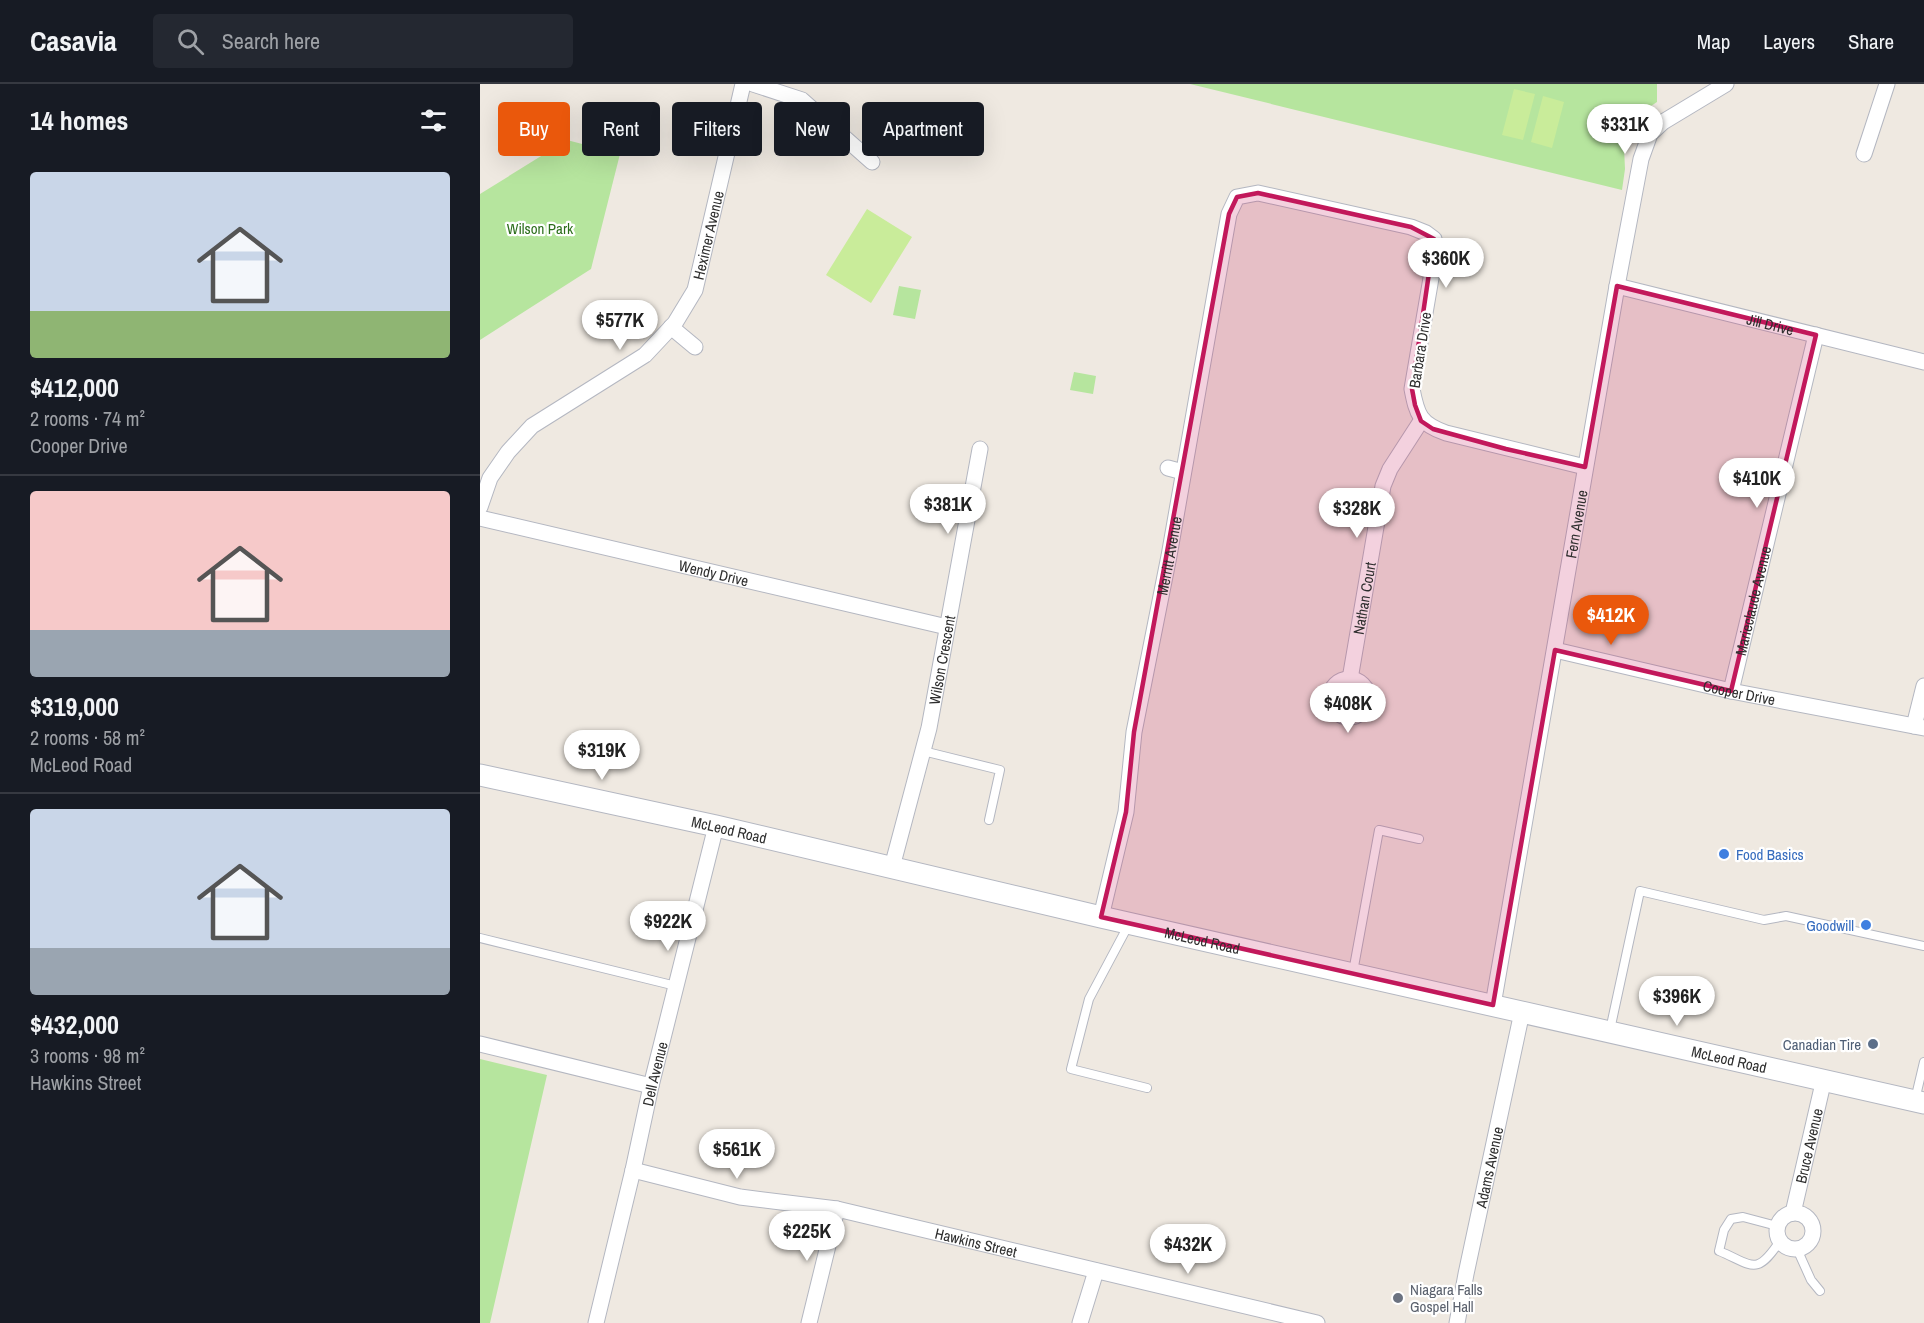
<!DOCTYPE html>
<meta charset="utf-8">
<style>
body{margin:0;font-family:"Archivo Narrow",sans-serif;background:#242831;color:#f1f3f6;height:100vh;display:flex;flex-direction:column;font-size:22px;white-space:nowrap}
*{box-sizing:border-box;margin:0}
p{font-size:20px;color:#9ea1a6}
.icon{flex:none;width:33px;height:33px;fill:none;stroke:currentColor;stroke-width:2;stroke-linecap:round;stroke-linejoin:round}
.map{position:relative;flex:1;overflow:hidden}
.drawer{display:flex;flex-direction:column;background:#171b24;width:480px}
.drawer>*{flex:none}
.top-card{position:absolute;left:18px;top:18px;width:570px;height:54px;display:flex;gap:12px}
.price{position:absolute;translate:-50% -51px;padding:0 14px;border-radius:21px;background:#fff;color:#222;font-size:20px;line-height:39px;filter:drop-shadow(0 2px 3px #0008)}
.price::after{content:'';position:absolute;left:50%;top:36px;width:18px;height:14px;margin-left:-9px;background:inherit;clip-path:polygon(0 0,100% 0,50% 100%)}
.price.active{background:#ea580c;color:#fff}
ul{padding:0;list-style:none}
li{display:grid;align-content:center;gap:12px;height:318px;padding:0 30px}
li+li{border-top:2px solid #363941}
li span{display:grid;place-items:center;height:186px;border-radius:6px;color:#555}
li>.icon{margin-inline-start:auto}
span .icon{width:108px;height:108px;fill:#fffc;stroke-width:1}
li b{font-size:26px}
h2{display:flex;justify-content:space-between;align-items:center;height:72px;padding:0 30px;font-size:26px}
.tag{padding:0 21px;border-radius:6px;background:#171b24;box-shadow:0 6px 24px #0002;font-size:21px;line-height:54px}
.tag.active{background:#ea580c;color:#fff}
header{display:flex;align-items:center;gap:36px;box-sizing:border-box;height:84px;padding:0 30px;background:#171b24;border-bottom:2px solid #363941}
header strong{font-size:28px}
nav{display:flex;gap:33px;margin-inline-start:auto;font-size:21px}
.search{width:420px;height:54px;background:#242831;display:flex;align-items:center;gap:15px;box-sizing:border-box;padding:0 21px;border-radius:6px;color:#9ea1a6;font-size:22px}
main{display:flex;flex:1;min-height:0}
.map>svg:first-child{display:block}
.green{fill:#b6e59e}
.pitch{fill:#c9ec9a}
.lines{fill:none;stroke-linecap:round;stroke-linejoin:round}
.service-casing{stroke:#b4b7c1;stroke-width:10}
.minor-casing{stroke:#b4b7c1;stroke-width:17}
.secondary-casing{stroke:#b4b7c1;stroke-width:23}
.service{stroke:#fff;stroke-width:8}
.minor{stroke:#fff;stroke-width:15}
.secondary{stroke:#fff;stroke-width:21}
.marked{fill:#c2185b;fill-opacity:0.2;stroke:#c2185b;stroke-width:4.5;stroke-linejoin:round}
.shop-dot{fill:#3f7fe0;stroke:#fff;stroke-width:2}
.service-dot{fill:#5c6f8a;stroke:#fff;stroke-width:2}
.worship-dot{fill:#6b7280;stroke:#fff;stroke-width:2}
.labels{text-anchor:middle;dominant-baseline:central;stroke-width:4.5;stroke-linejoin:round;paint-order:stroke}
.park-label{font-size:15px;fill:#2c6e1b;stroke:#fff}
.street-label{font-size:15px;fill:#2e2e2e;stroke:#fff}
.shop-label{font-size:15px;fill:#366cbe;stroke:#fff;text-anchor:start}
.service-label{font-size:15px;fill:#4e5e75;stroke:#fff;text-anchor:end}
.worship-label{font-size:15px;fill:#5b616d;stroke:#fff;text-anchor:start}
</style>
<header>
<strong>Casavia</strong>
<div class="search"><svg class="icon" aria-label="search" viewBox="0 0 24 24"><circle cx="10" cy="10" r="6"/><path d="M15 15l6 6"/></svg>Search here</div>
<nav><a>Map</a><a>Layers</a><a>Share</a></nav>
</header>
<main>
<section class="drawer">
<h2>14 homes<svg class="icon" aria-label="filters" viewBox="0 0 24 24"><path d="M4 7h16M4 17h16"/><circle cx="9" cy="7" r="2"/><circle cx="15" cy="17" r="2"/></svg></h2>
<ul>
<li><span style="background:linear-gradient(#c9d6e8 75%,#8fb573 0)"><svg class="icon" aria-label="home" viewBox="0 0 24 24"><path d="M3 11l9-7 9 7M6 9v11h12V9"/></svg></span><div><b>$412,000</b><p>2 rooms · 74 m²</p><p>Cooper Drive</p></div></li>
<li><span style="background:linear-gradient(#f6c9c9 75%,#9aa5b1 0)"><svg class="icon" aria-label="home" viewBox="0 0 24 24"><path d="M3 11l9-7 9 7M6 9v11h12V9"/></svg></span><div><b>$319,000</b><p>2 rooms · 58 m²</p><p>McLeod Road</p></div></li>
<li><span style="background:linear-gradient(#c9d6e8 75%,#9aa5b1 0)"><svg class="icon" aria-label="home" viewBox="0 0 24 24"><path d="M3 11l9-7 9 7M6 9v11h12V9"/></svg></span><div><b>$432,000</b><p>3 rooms · 98 m²</p><p>Hawkins Street</p></div></li>
</ul>
</section>
<div class="map">
<svg width="1444" height="1239" viewBox="0 0 1444 1239">
<rect width="100%" height="100%" fill="#efe9e1"/>
<path class="green" d="M710 0H1177V18L1165 26 1144 63 1145 85 1142 106Z
M87 56 140 70 111 185 0 256V110Z
M419 202 441 206 435 235 413 231Z
M594 288 616 292 613 310 590 306Z
M0 975 67 991 10 1239H0Z"/>
<path class="pitch" d="M1034 5 1055 10 1043 56 1022 51Z
M1063 12 1084 18 1072 64 1051 58Z
M387 125 432 153 391 219 346 191Z"/>
<g class="lines">
<defs>
<path id="service" d="M443 667 520 686 509 736
M649 840 609 915 591 985 667 1004
M0 854 196 902
M873 888 899 746 939 755
M1130 946 1160 807 1284 836 1306 832 1444 862
M1435 1016 1444 978
M1297 1142 1263 1133 1251 1135 1244 1146 1239 1167C1273 1181 1276 1193 1300 1157
M1317 1165 1331 1196 1340 1207"/>
<g id="minor">
<path d="M273 0 322 16 392 78"/>
<path d="M1384 70 1407 0"/>
<path id="s1" d="M1137 202 1444 278"/>
<path d="M191 243 215 263"/>
<path d="M688 384 703 388"/>
<path id="s2" d="M0 423 10 394 28 368 52 342 165 271 195 239 215 206 263 0"/>
<path id="s3" d="M0 434 467 543"/>
<path id="s4" d="M1075 566 1251 607 1444 644"/>
<path id="s5" d="M870 595 903 402 910 385 941 337"/>
<circle cx="869" cy="614" r="19"/>
<path id="s6" d="M1251 607 1336 251"/>
<path d="M1434 642 1444 602"/>
<path id="s7" d="M412 783 449 644 500 365"/>
<path id="s8" d="M621 833 646 728 654 648 689 472 749 130 757 113 778 109 931 143 946 149 954 155 956 165 932 305C937 331 940 340 966 349L1105 383"/>
<path id="s9" d="M1013 921 1137 202 1161 75 1170 50 1183 38 1246 0"/>
<path d="M0 960 171 1002"/>
<path id="s10" d="M153 1086 260 1113 357 1125 837 1239"/>
<path id="s11" d="M1313 1129 1344 995"/>
<circle cx="1315" cy="1147" r="18"/>
<path id="s12" d="M116 1239 153 1086 171 1002 236 742"/>
<path d="M329 1239 357 1125"/>
<path d="M600 1239 616 1187"/>
<path id="s13" d="M977 1239 986 1190 1042 928"/>
</g>
<g id="secondary">
<path id="s14" d="M0 691 236 742 621 833 1444 1019"/>
</g>
</defs>
<use href="#service" class="service-casing"/>
<use href="#minor" class="minor-casing"/>
<use href="#secondary" class="secondary-casing"/>
<use href="#service" class="service"/>
<use href="#minor" class="minor"/>
<use href="#secondary" class="secondary"/>
</g>
<path class="marked" d="M778 109 931 143 954 155 932 305 935 321 941 337 953 345 1026 365 1105 383 1137 202 1336 251 1251 607 1075 566 1013 921 621 833 646 728 654 648 749 130 757 113Z"/>
<g class="shop-dot">
<circle cx="1244" cy="770" r="6"/>
<circle cx="1386" cy="841" r="6"/>
</g>
<circle class="service-dot" cx="1393" cy="960" r="6"/>
<circle class="worship-dot" cx="918" cy="1214" r="6"/>
<g class="labels">
<g class="park-label">
<text x="60" y="144">Wilson Park</text>
</g>
<g class="street-label">
<text stroke="none"><textPath href="#s2" startOffset="370">Heximer Avenue</textPath></text>
<text stroke="none"><textPath href="#s1" startOffset="158">Jill Drive</textPath></text>
<text transform="translate(940 266) rotate(-81)">Barbara Drive</text>
<text stroke="none"><textPath href="#s9" startOffset="488">Fern Avenue</textPath></text>
<text stroke="none"><textPath href="#s8" startOffset="368">Merritt Avenue</textPath></text>
<text stroke="none"><textPath href="#s3" startOffset="240">Wendy Drive</textPath></text>
<text stroke="none"><textPath href="#s5" startOffset="82">Nathan Court</textPath></text>
<text stroke="none"><textPath href="#s6" startOffset="93">Marieclaude Avenue</textPath></text>
<text stroke="none"><textPath href="#s7" startOffset="213">Wilson Crescent</textPath></text>
<text stroke="none"><textPath href="#s4" startOffset="189">Cooper Drive</textPath></text>
<text stroke="none"><textPath href="#s14" startOffset="255">McLeod Road</textPath></text>
<text stroke="none"><textPath href="#s14" startOffset="741">McLeod Road</textPath></text>
<text stroke="none"><textPath href="#s14" startOffset="1281">McLeod Road</textPath></text>
<text stroke="none"><textPath href="#s12" startOffset="256">Dell Avenue</textPath></text>
<text stroke="none"><textPath href="#s11" startOffset="69">Bruce Avenue</textPath></text>
<text stroke="none"><textPath href="#s13" startOffset="159">Adams Avenue</textPath></text>
<text stroke="none"><textPath href="#s10" startOffset="351">Hawkins Street</textPath></text>
</g>
<g class="shop-label">
<text x="1256" y="770">Food Basics</text>
<text x="1374" y="841" text-anchor="end">Goodwill</text>
</g>
<g class="service-label">
<text x="1381" y="960">Canadian Tire</text>
</g>
<g class="worship-label">
<text x="930" y="1205">Niagara Falls<tspan x="930" dy="17">Gospel Hall</tspan></text>
</g>
</g>
</svg>
<b class="price" style="left:1145px;top:71px">$331K</b>
<b class="price" style="left:966px;top:205px">$360K</b>
<b class="price" style="left:140px;top:267px">$577K</b>
<b class="price" style="left:1277px;top:425px">$410K</b>
<b class="price" style="left:468px;top:451px">$381K</b>
<b class="price" style="left:877px;top:455px">$328K</b>
<b class="price active" style="left:1131px;top:562px">$412K</b>
<b class="price" style="left:868px;top:650px">$408K</b>
<b class="price" style="left:122px;top:697px">$319K</b>
<b class="price" style="left:188px;top:868px">$922K</b>
<b class="price" style="left:1197px;top:943px">$396K</b>
<b class="price" style="left:257px;top:1096px">$561K</b>
<b class="price" style="left:327px;top:1178px">$225K</b>
<b class="price" style="left:708px;top:1191px">$432K</b>
<div class="top-card">
<a class="tag active">Buy</a>
<a class="tag">Rent</a>
<a class="tag">Filters</a>
<a class="tag">New</a>
<a class="tag">Apartment</a>
</div>
</div>
</main>
